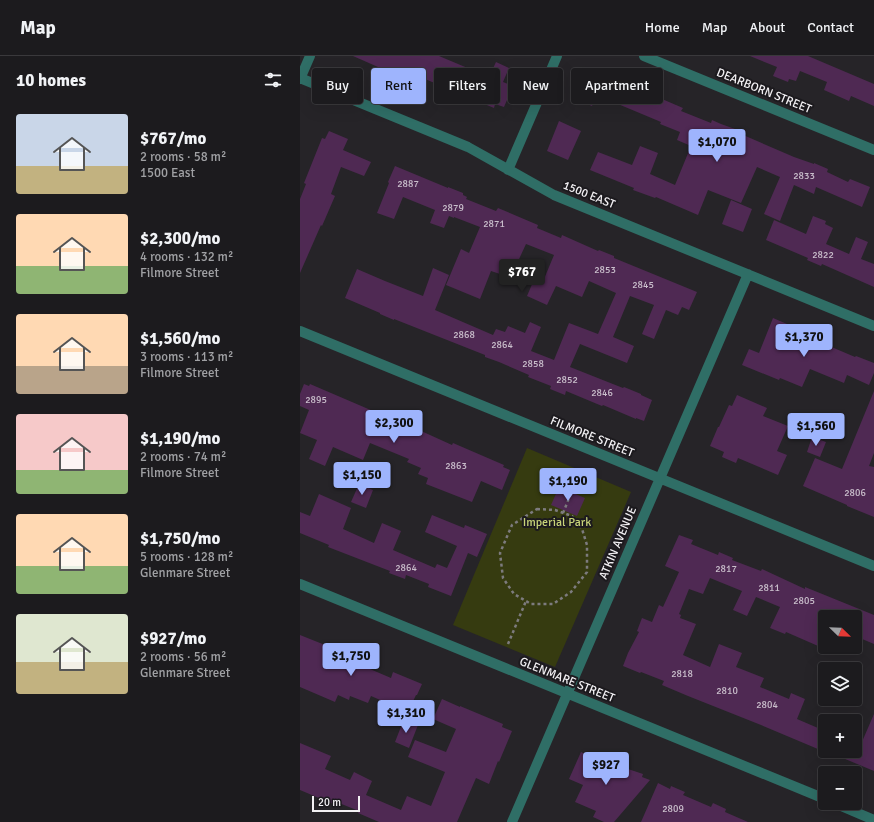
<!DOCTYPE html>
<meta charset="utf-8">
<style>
body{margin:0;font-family:Signika,sans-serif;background:#29282b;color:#f1f3f6;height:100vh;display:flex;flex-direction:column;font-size:15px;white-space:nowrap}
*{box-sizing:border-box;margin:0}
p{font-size:13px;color:#a0a1a4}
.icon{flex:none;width:22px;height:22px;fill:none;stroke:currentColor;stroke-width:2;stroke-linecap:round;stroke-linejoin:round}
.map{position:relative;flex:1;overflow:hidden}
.sheet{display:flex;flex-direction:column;background:#1c1b1e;width:300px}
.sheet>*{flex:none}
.hud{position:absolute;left:12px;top:12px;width:380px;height:36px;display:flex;gap:8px}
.needle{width:26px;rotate:113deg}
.fabs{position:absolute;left:518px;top:554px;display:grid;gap:8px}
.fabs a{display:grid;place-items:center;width:44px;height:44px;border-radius:4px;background:#1c1b1e;box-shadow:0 4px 16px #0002,0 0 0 1px #3a393c;font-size:20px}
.scale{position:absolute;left:12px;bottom:10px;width:48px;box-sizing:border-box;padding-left:4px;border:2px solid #f3f1f4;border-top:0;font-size:11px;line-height:14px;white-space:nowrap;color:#f3f1f4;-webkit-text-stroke:3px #1c1a1e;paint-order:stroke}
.price{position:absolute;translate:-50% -34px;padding:0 9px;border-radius:4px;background:#9eb4fd;color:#111;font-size:13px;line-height:26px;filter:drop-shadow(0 1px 2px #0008)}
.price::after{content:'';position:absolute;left:50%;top:24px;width:12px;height:9px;margin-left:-6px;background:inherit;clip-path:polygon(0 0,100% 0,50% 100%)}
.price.active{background:#222;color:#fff}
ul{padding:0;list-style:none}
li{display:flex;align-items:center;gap:12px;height:100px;padding:0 16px}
li span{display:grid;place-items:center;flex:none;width:112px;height:80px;border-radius:4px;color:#555}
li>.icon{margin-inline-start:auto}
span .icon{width:48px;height:48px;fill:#fffc;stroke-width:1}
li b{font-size:17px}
h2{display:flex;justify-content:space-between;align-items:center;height:48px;padding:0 16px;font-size:17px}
.tag{padding:0 14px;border-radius:4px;background:#1c1b1e;box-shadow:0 4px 16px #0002,0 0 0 1px #3a393c;font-size:14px;line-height:36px}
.tag.active{background:#9eb4fd;color:#111}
header{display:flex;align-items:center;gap:24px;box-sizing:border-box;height:56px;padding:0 20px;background:#1c1b1e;border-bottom:1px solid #3a393c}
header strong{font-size:19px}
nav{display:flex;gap:22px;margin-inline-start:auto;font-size:14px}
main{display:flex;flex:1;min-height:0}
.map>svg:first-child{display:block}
.green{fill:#363b10}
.building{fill:#4f2953}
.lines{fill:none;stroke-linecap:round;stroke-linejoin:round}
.path{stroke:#7d7b7e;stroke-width:2.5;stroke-dasharray:3 3;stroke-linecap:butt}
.minor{stroke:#2f6e66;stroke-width:10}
.labels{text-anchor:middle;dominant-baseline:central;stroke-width:4;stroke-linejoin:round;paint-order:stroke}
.number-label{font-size:10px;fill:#cabfcc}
.street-label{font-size:12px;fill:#f3f1f4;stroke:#1c1a1e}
.park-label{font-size:12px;fill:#c8d479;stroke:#1c1a1e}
</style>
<header>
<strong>Map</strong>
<nav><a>Home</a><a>Map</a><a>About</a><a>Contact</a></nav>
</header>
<main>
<section class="sheet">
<h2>10 homes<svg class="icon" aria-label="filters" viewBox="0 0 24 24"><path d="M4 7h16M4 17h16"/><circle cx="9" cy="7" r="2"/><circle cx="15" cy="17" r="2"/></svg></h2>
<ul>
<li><span style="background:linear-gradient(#c9d6e8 65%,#c2b280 0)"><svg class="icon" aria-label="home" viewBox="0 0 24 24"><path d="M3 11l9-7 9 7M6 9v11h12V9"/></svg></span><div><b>$767/mo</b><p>2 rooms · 58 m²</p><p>1500 East</p></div></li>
<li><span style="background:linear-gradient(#ffd9b3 65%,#8fb573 0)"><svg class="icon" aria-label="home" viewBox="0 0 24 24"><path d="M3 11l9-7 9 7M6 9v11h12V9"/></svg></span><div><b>$2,300/mo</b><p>4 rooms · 132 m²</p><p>Filmore Street</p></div></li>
<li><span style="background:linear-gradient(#ffd9b3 65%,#b9a48a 0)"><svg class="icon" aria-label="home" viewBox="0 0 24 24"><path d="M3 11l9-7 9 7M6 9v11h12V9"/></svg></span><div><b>$1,560/mo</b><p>3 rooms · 113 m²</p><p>Filmore Street</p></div></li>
<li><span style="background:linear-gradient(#f6c9c9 70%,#8fb573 0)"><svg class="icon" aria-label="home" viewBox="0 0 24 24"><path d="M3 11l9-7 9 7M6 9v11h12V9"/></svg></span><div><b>$1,190/mo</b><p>2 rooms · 74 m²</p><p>Filmore Street</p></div></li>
<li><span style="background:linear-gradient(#ffd9b3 65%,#8fb573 0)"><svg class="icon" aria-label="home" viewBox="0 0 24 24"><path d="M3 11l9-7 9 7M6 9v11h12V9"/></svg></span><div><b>$1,750/mo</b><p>5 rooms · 128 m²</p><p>Glenmare Street</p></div></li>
<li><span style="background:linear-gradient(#dfe7d0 60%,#c2b280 0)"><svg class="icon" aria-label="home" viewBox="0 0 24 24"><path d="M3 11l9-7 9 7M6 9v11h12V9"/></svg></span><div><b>$927/mo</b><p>2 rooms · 56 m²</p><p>Glenmare Street</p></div></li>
</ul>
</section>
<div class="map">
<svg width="574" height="766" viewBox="0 0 574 766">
<rect width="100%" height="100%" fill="#262428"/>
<path class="green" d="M227 392 331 436 255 611 153 569Z"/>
<path class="building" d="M53 0H139L189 21 196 6 209 12 203 26 213 30 204 51 195 48 194 52 106 15 103 22Z
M450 0H508L574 28V50L551 40 549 45 524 34 527 26 500 15 496 25 489 23 488 26 473 20 477 11Z
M286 14 304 22 292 50 280 45 282 39 276 37Z
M327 28 383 52 381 55 411 67 412 64 421 68 435 73 434 75 494 101 514 108V107L528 113 527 116 548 126 550 123 570 131 562 151 516 131 514 138 494 129 480 165 464 158 480 121 457 111 441 147 408 134 398 159 356 141 355 142 333 134 334 132 290 114 298 96 332 109 340 90 358 97 350 118 375 129 391 90 377 84 380 76 360 68 361 66 318 48Z
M259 65 281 75 268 104 247 95Z
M29 75 48 83 43 94 71 106 64 120 41 111 31 138 35 140 22 170 21 169 0 217V143L6 128 4 127 22 82 25 83Z
M95 110 148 132V131L163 137V139L167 141 166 143 196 155 198 152 238 169 237 172 261 182 262 179 298 195 299 194 314 200V202L336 211 397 236 389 254 382 251 378 259 366 254 354 283 342 278 354 249 330 240 313 281 334 290 327 307 280 288 270 311 323 332 324 331 341 338V339L352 344 344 365 336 362V363L303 349 302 350 266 335 265 339 250 333 251 330 228 321 229 319 199 306 185 301V299L94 263V264L80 258V257L45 242 57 213 85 225 123 240 133 212 149 219 135 254 193 279 196 273 205 276 208 270 225 277 230 266 241 271 231 295 254 304 269 267 298 278 316 237 289 225 282 241 256 230 247 249 227 240 236 219 244 223 254 199 226 188 214 214 207 211 205 214 202 213 200 218 191 215 180 243 146 229 161 193 169 197 180 171 154 161V162L149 160 144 172 130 167 135 154 103 141 94 163 77 157 89 127 88 126Z
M431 144 452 153 443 176 422 168Z
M513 160 526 165 525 168 533 172 526 188 549 198 556 181 568 186 561 203 574 208V231L522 208 521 210 507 204 508 202 466 184 474 164 506 178Z
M473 262 487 268 485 271 494 275 555 301 556 300 574 307V317L569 329 547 319 544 327 510 313 502 331 480 322 479 324 442 309 449 293 459 297Z
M4 328 9 330 10 328 94 364V365L118 375 119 374 152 389 153 387 204 409 203 411 210 414 202 434 181 425 172 446 126 428 128 422 118 418 121 412 107 406 109 403 70 387 63 404 33 391 25 410 9 403 17 384 0 377 9 354 0 350V338Z
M574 335V397L569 410 574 411V461L547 450V449L503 430 515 402 542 413Z
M437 339 467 352 463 360 488 370 477 395 487 399 478 419 438 402 436 407 422 401 424 396 410 390 418 371H419L429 349 432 350Z
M512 381 526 386 520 401 507 396Z
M59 428 73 434 66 452 51 446Z
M259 431 285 442 277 460 251 449Z
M19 438 51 452 43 473 74 487 82 467 101 475 93 494 135 512 137 508 147 512 157 490 125 476 132 459 164 472 165 469 187 478 177 501 168 497 151 540 128 531 129 528 106 519 105 523 89 517 90 515 28 491 29 489 0 477V456L10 460Z
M379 479 393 484 391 488 418 499 419 496 433 502 432 504 461 515 462 513 505 533V531L574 559V588L555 580V576L561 561H525V593L486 576 485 578 470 572 480 551 456 541 447 560 433 554 442 535 410 522 403 538 389 533 379 558 381 559 380 562 396 568 383 599 410 611 419 588 442 597 436 611 464 622 460 631 489 643 491 637 505 643 497 663 525 675V696L461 669 388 640 362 629 364 625 341 616 340 617 323 610 328 597 339 576 337 575 342 562 352 566 359 549 363 551 379 516 365 510Z
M0 579 65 605 63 610 91 622 93 616 122 628 117 639H116L108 656 71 640 68 647 50 640 49 644 38 639 35 646 0 631Z
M142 643 160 651V650L203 668 202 671 212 675 199 706 198 705 189 728 176 722 157 766H79L58 757 59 755 34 745 33 748 0 734V687L31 700 25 713 50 724 54 716 72 725 66 739 101 754 107 740 131 750 145 716 108 701 115 684 146 696 156 673 133 663Z
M574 658V715L526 695H558Z
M104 663 118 669 109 692 95 686Z
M281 696 290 700 291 698 328 713 343 718 342 721 350 724 314 766H304L293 761 296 755 275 746 283 729 269 723Z
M358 727 370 733 371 730 385 736 383 739 411 751 413 747 426 753 425 756 448 766H341Z"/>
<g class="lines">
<path class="path" d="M237 453 255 454 272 460 282 473 287 489V516L271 536 253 548H231L214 538 203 522 200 497 212 469Z
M263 457 281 413
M208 588 226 545"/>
<path class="minor" d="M344 0 574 94
M0 22 168 91 254 139 574 270
M0 23 10 0
M208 114 257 0
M0 275 574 510
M0 528 525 743
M534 747 574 764
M212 766 448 218"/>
</g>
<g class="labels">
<g class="number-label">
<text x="504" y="120">2833</text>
<text x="108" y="128">2887</text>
<text x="153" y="152">2879</text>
<text x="194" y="168">2871</text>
<text x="523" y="199">2822</text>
<text x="305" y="214">2853</text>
<text x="343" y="229">2845</text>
<text x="164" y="279">2868</text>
<text x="202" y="289">2864</text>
<text x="233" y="308">2858</text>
<text x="267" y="324">2852</text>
<text x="302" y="337">2846</text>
<text x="16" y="344">2895</text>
<text x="156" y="410">2863</text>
<text x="555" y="437">2806</text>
<text x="106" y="512">2864</text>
<text x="426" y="513">2817</text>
<text x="469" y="532">2811</text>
<text x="504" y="545">2805</text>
<text x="382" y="618">2818</text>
<text x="427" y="635">2810</text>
<text x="467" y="649">2804</text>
<text x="373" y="753">2809</text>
</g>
<g class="street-label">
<text transform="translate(464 35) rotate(22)">DEARBORN STREET</text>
<text transform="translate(289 139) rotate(22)">1500 EAST</text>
<text transform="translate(292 381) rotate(22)">FILMORE STREET</text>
<text transform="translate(318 487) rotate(-67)">ATKIN AVENUE</text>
<text transform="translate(267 624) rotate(22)">GLENMARE STREET</text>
</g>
<g class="park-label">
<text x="257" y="466">Imperial Park</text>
</g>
</g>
</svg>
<div class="fabs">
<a><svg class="needle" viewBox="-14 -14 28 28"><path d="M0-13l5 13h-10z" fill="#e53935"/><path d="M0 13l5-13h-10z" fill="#a0a1a4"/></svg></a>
<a><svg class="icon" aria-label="layers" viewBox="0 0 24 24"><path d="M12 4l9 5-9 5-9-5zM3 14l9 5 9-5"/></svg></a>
<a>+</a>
<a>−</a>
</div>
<div class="scale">20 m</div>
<b class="price" style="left:417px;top:107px">$1,070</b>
<b class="price active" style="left:222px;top:237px">$767</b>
<b class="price" style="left:504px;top:302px">$1,370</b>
<b class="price" style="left:94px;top:388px">$2,300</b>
<b class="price" style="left:516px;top:391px">$1,560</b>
<b class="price" style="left:62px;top:440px">$1,150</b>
<b class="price" style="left:268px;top:446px">$1,190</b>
<b class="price" style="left:51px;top:621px">$1,750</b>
<b class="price" style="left:106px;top:678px">$1,310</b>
<b class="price" style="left:306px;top:730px">$927</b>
<div class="hud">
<a class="tag">Buy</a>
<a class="tag active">Rent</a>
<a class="tag">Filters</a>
<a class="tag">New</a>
<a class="tag">Apartment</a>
</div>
</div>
</main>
